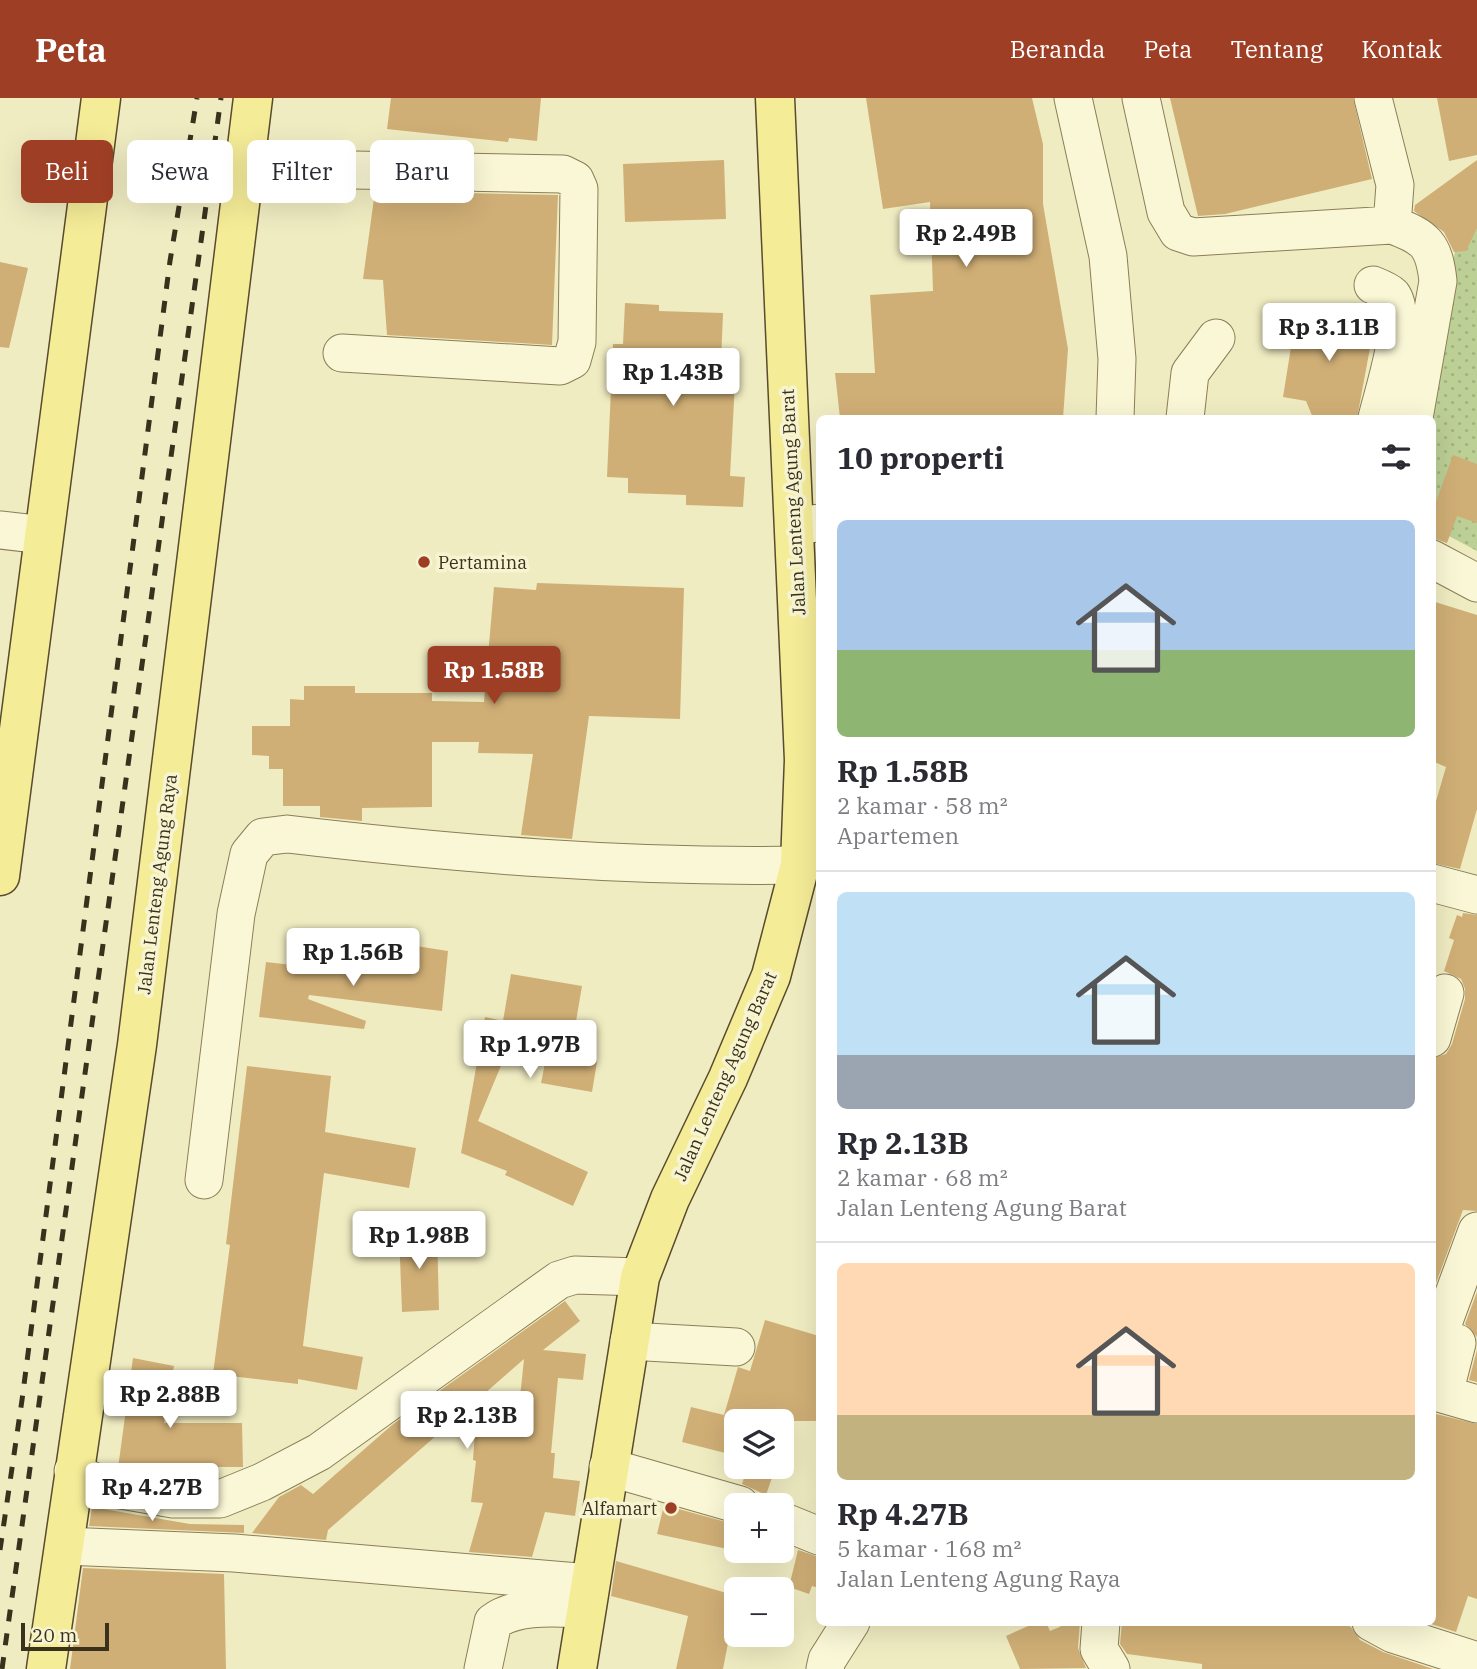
<!DOCTYPE html>
<html lang="id">
<meta charset="utf-8">
<style>
body{margin:0;font-family:"IBM Plex Serif",serif;background:#f2f2f3;color:#2b2b33;height:100vh;display:flex;flex-direction:column;font-size:26px;white-space:nowrap}
*{box-sizing:border-box;margin:0}
p{font-size:23px;color:#7c7c81}
.icon{flex:none;width:38px;height:38px;fill:none;stroke:currentColor;stroke-width:2;stroke-linecap:round;stroke-linejoin:round}
.map{position:relative;flex:1;overflow:hidden}
.panel{position:absolute;left:816px;top:317px;width:620px;height:1211px;display:flex;flex-direction:column;background:#fff;border-radius:10px;box-shadow:0 7px 28px #0002}
.panel>*{flex:none}
.hud{position:absolute;left:21px;top:42px;width:665px;height:63px;display:flex;gap:14px}
.buttons{position:absolute;left:724px;top:1311px;display:grid;gap:14px}
.buttons a{display:grid;place-items:center;width:70px;height:70px;border-radius:10px;background:#fff;box-shadow:0 7px 28px #0002;font-size:35px}
.scale{position:absolute;left:21px;bottom:18px;width:88px;box-sizing:border-box;padding-left:7px;border:4px solid #3a311d;border-top:0;font-size:19px;line-height:24px;white-space:nowrap;color:#3a311d;-webkit-text-stroke:5px #f7f4d2;paint-order:stroke}
.price{position:absolute;translate:-50% -60px;padding:0 16px;border-radius:7px;background:#fff;color:#222;font-size:23px;line-height:46px;filter:drop-shadow(0 2px 4px #0008)}
.price::after{content:'';position:absolute;left:50%;top:42px;width:21px;height:16px;margin-left:-10px;background:inherit;clip-path:polygon(0 0,100% 0,50% 100%)}
.price.selected{background:#9d3e25;color:#fff}
ul{padding:0;list-style:none}
li{display:grid;align-content:center;gap:14px;height:371px;padding:0 21px}
li+li{border-top:2px solid #e1e1e2}
li span{display:grid;place-items:center;height:217px;border-radius:10px;color:#555}
li>.icon{margin-inline-start:auto}
span .icon{width:126px;height:126px;fill:#fffc;stroke-width:1}
li b{font-size:30px}
h2{display:flex;justify-content:space-between;align-items:center;height:84px;padding:0 21px;font-size:30px}
.pill{padding:0 24px;border-radius:10px;background:#fff;box-shadow:0 7px 28px #0002;font-size:24px;line-height:63px}
.pill.selected{background:#9d3e25;color:#fff}
header{display:flex;align-items:center;gap:42px;box-sizing:border-box;height:98px;padding:0 35px;background:#9d3e25;color:#fff}
header strong{font-size:33px}
nav{display:flex;gap:38px;margin-inline-start:auto;font-size:24px}
.map>svg:first-child{display:block}
.grass{fill:url(#grass-dots)}
.building{fill:#d0af76}
.lines{fill:none;stroke-linecap:round;stroke-linejoin:round}
.minor-casing{stroke:#8b7e58;stroke-width:39}
.major-casing{stroke:#594b2d;stroke-width:41}
.minor{stroke:#faf7d6;stroke-width:37}
.major{stroke:#f5ec98;stroke-width:38}
.rail{stroke:#3a311d;stroke-width:5;stroke-dasharray:12 12;stroke-linecap:butt}
.poi-dot{fill:#9d3e25;stroke:#f7f4d2;stroke-width:2.5}
.labels{text-anchor:middle;dominant-baseline:central;stroke-width:7;stroke-linejoin:round;paint-order:stroke}
.street-label{font-size:18px;fill:#3a311d;stroke:#f7f4d2}
.poi-label{font-size:18px;fill:#3a311d;stroke:#f7f4d2;text-anchor:start}
</style>
<header>
<strong>Peta</strong>
<nav><a>Beranda</a><a>Peta</a><a>Tentang</a><a>Kontak</a></nav>
</header>
<div class="map">
<svg width="1477" height="1571" viewBox="0 0 1477 1571">
<defs>
<pattern id="grass-dots" width="8" height="8" patternUnits="userSpaceOnUse" patternTransform="scale(1.75)"><rect width="8" height="8" fill="#bccf95"/><path d="M2 2h.1M6 6h.1" fill="none" stroke="#a2b280" stroke-width="1.8" stroke-linecap="round"/></pattern>
</defs>
<rect width="100%" height="100%" fill="#f0ecc2"/>
<path class="grass" d="M1477 118V453L1432 429V320H1426L1457 142Z"/>
<path class="building" d="M391 0H541L537 43 509 40 508 44 387 31Z
M866 0H1032L1043 46V106L1068 251 1063 320H840L835 275H875L870 197 933 193 930 104 883 111Z
M1170 0H1353L1372 81 1225 116 1198 118Z
M1437 0H1477V57L1449 63Z
M724 62 726 121 625 124 623 66Z
M1477 62V130L1466 153 1454 154 1444 134 1414 113 1415 107Z
M375 93 558 97 552 247 387 237 383 182 363 181Z
M0 164 28 170 9 250 0 249Z
M625 205 659 207V213L723 215 721 265 736 266 730 378 745 379 743 409 686 407V397L628 395V380L607 379 613 246H623Z
M1297 212 1375 223 1357 320H1313L1306 303 1283 299Z
M1453 357 1477 366V425L1457 418 1447 445 1432 440V415Z
M537 485 684 490 680 621 589 618 572 741 521 737 533 656 478 655 479 644H432V709L362 710V723L320 719V708H283V671H269V658L252 657V628H290V601L304 602V588H355V595H432V603L484 604 494 489 536 492Z
M1432 503 1477 517V711L1460 771 1432 765V717L1446 669 1432 663Z
M1463 815 1477 817V1113L1463 1112 1432 1196V960L1446 956 1452 946 1465 901V891L1461 881 1444 873 1454 842 1449 840 1457 817 1462 819Z
M416 848 448 853 442 913 309 897 308 901 366 923 364 931 259 919 266 864 343 873 344 866 362 868V863L413 869Z
M511 876 582 888 570 959 597 964 592 994 541 985 545 965 505 958 478 1023 588 1074 573 1108 505 1077 507 1073 461 1055 485 919 503 923Z
M247 968 331 978 325 1034 416 1050 409 1090 324 1075 303 1248 363 1259 357 1292 298 1281V1286L213 1276 230 1147 226 1146Z
M437 1132 439 1212 402 1214 399 1134Z
M1477 1194V1239L1465 1226Z
M565 1203 580 1223 543 1252 586 1256 583 1282 558 1280 551 1355H555L553 1380 580 1383 575 1418 545 1414 532 1459 469 1454 483 1405 471 1404 476 1363 473 1362 475 1334 516 1338 524 1261 328 1432 326 1442 252 1435 279 1399 301 1387 313 1396 392 1327Z
M765 1222 819 1238V1323H737V1358L682 1344 691 1309 724 1317 738 1269 750 1273Z
M1477 1252V1284L1469 1282Z
M133 1260 174 1268 164 1325H242L243 1369H173V1380L118 1370Z
M1432 1315 1477 1326V1501L1468 1498 1456 1534 1425 1524H1432Z
M748 1368H776L766 1397 742 1386Z
M664 1407 737 1427V1453L657 1436Z
M92 1409 190 1426 244 1427V1435L89 1428Z
M798 1452 819 1459V1490L812 1488 809 1496 789 1489Z
M616 1463 737 1498 723 1571H676L688 1518 611 1498Z
M83 1470 224 1476 226 1571H70Z
M1037 1524H1046L1050 1533 1071 1524H1080L1078 1550 1086 1570 1020 1571 1006 1538Z
M1122 1524H1342L1351 1529 1360 1542 1383 1554 1433 1571H1202V1566L1127 1556 1120 1546Z"/>
<g class="lines">
<defs>
<path id="minor" d="M1073 0 1108 158 1117 261 1115 320
M1141 0 1166 114 1178 134 1193 139 1392 127C1426 139 1434 147 1438 183L1414 320
M1373 0 1395 87 1392 127
M1373 187C1378 189 1388 193 1392 197 1409 219 1383 294 1377 320
M342 255 560 268 572 262 577 244 579 91 575 82 563 76 354 72
M1185 320 1190 275 1216 240
M794 428 819 425
M0 432 44 437
M1432 461 1477 485
M1432 785 1477 797
M1432 940 1445 895
M204 1082 236 816 249 756 263 739 287 736C457 756 628 770 800 767
M629 1243 736 1249
M1432 1293 1477 1306
M1444 1296 1457 1245 1438 1239 1477 1133
M608 1369 740 1407
M73 1373 104 1389 173 1401H220L262 1384 319 1354 559 1182 575 1177 640 1179
M782 1423 819 1438
M64 1448 234 1455 590 1485
M1101 1524 1099 1551 1111 1571
M1371 1524 1393 1536 1477 1563
M483 1571 493 1524C517 1506 556 1510 586 1511
M825 1571 827 1562 851 1524"/>
<path id="major" d="M0 778 101 0
M46 1571 137 947 253 0
M577 1571 640 1179 670 1101 728 980 771 878 800 767 804 662 775 0"/>
</defs>
<use href="#minor" class="minor-casing"/>
<use href="#major" class="major-casing"/>
<use href="#minor" class="minor"/>
<use href="#major" class="major"/>
<path class="rail" d="M0 1452 22 1302 170 163 197 0
M2 1571 221 0"/>
</g>
<g class="poi-dot">
<circle cx="424" cy="464" r="7"/>
<circle cx="671" cy="1410" r="7"/>
</g>
<g class="labels">
<g class="street-label">
<text transform="translate(793 404) rotate(-93)">Jalan Lenteng Agung Barat</text>
<text transform="translate(157 786) rotate(-83)">Jalan Lenteng Agung Raya</text>
<text transform="translate(725 978) rotate(-66)">Jalan Lenteng Agung Barat</text>
</g>
<g class="poi-label">
<text x="438" y="464">Pertamina</text>
<text x="657" y="1410" text-anchor="end">Alfamart</text>
</g>
</g>
</svg>
<div class="buttons">
<a><svg class="icon" aria-label="layers" viewBox="0 0 24 24"><path d="M12 4l9 5-9 5-9-5zM3 14l9 5 9-5"/></svg></a>
<a>+</a>
<a>−</a>
</div>
<div class="scale">20 m</div>
<b class="price" style="left:966px;top:171px">Rp 2.49B</b>
<b class="price" style="left:1329px;top:265px">Rp 3.11B</b>
<b class="price" style="left:673px;top:310px">Rp 1.43B</b>
<b class="price selected" style="left:494px;top:608px">Rp 1.58B</b>
<b class="price" style="left:353px;top:890px">Rp 1.56B</b>
<b class="price" style="left:530px;top:982px">Rp 1.97B</b>
<b class="price" style="left:419px;top:1173px">Rp 1.98B</b>
<b class="price" style="left:170px;top:1332px">Rp 2.88B</b>
<b class="price" style="left:467px;top:1353px">Rp 2.13B</b>
<b class="price" style="left:152px;top:1425px">Rp 4.27B</b>
<div class="hud">
<a class="pill selected">Beli</a>
<a class="pill">Sewa</a>
<a class="pill">Filter</a>
<a class="pill">Baru</a>
</div>
<section class="panel">
<h2>10 properti<svg class="icon" aria-label="filters" viewBox="0 0 24 24"><path d="M4 7h16M4 17h16"/><circle cx="9" cy="7" r="2"/><circle cx="15" cy="17" r="2"/></svg></h2>
<ul>
<li><span style="background:linear-gradient(#a9c7e8 60%,#8fb573 0)"><svg class="icon" aria-label="home" viewBox="0 0 24 24"><path d="M3 11l9-7 9 7M6 9v11h12V9"/></svg></span><div><b>Rp 1.58B</b><p>2 kamar · 58 m²</p><p>Apartemen</p></div></li>
<li><span style="background:linear-gradient(#bfe0f5 75%,#9aa5b1 0)"><svg class="icon" aria-label="home" viewBox="0 0 24 24"><path d="M3 11l9-7 9 7M6 9v11h12V9"/></svg></span><div><b>Rp 2.13B</b><p>2 kamar · 68 m²</p><p>Jalan Lenteng Agung Barat</p></div></li>
<li><span style="background:linear-gradient(#ffd9b3 70%,#c2b280 0)"><svg class="icon" aria-label="home" viewBox="0 0 24 24"><path d="M3 11l9-7 9 7M6 9v11h12V9"/></svg></span><div><b>Rp 4.27B</b><p>5 kamar · 168 m²</p><p>Jalan Lenteng Agung Raya</p></div></li>
</ul>
</section>
</div>
